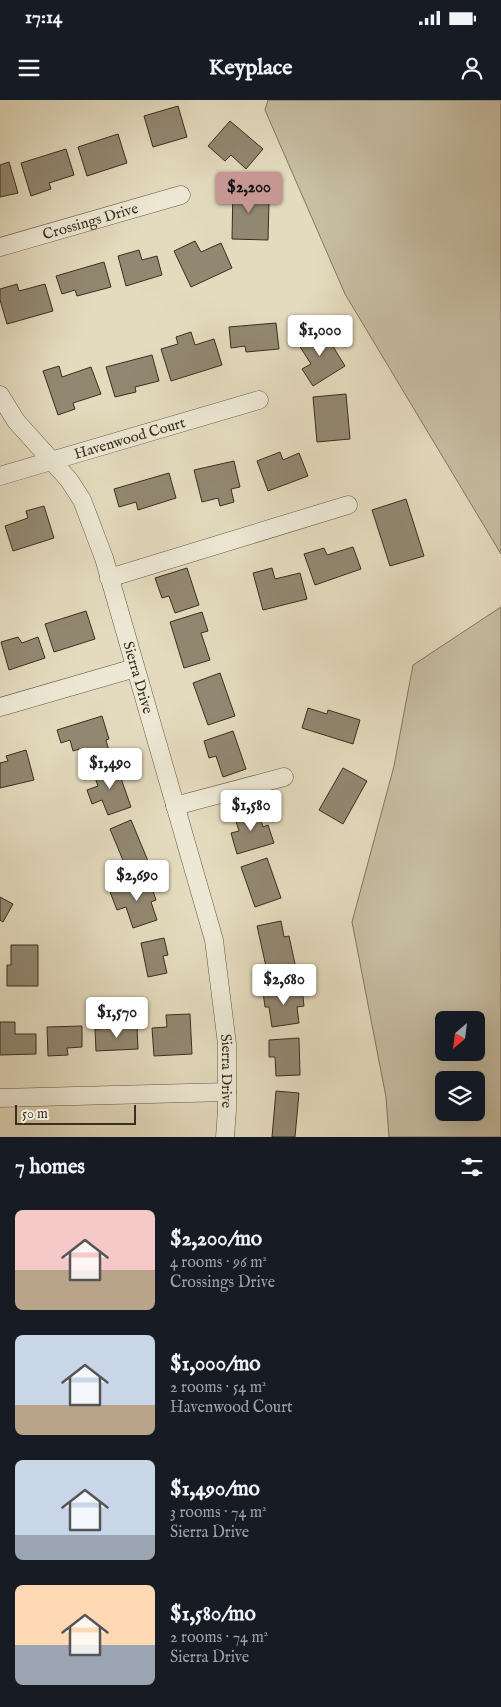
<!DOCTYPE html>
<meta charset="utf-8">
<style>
body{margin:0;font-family:"IM FELL English",serif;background:#242831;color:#f1f3f6;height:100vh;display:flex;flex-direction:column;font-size:19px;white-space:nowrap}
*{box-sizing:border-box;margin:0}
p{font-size:16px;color:#9ea1a6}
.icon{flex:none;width:28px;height:28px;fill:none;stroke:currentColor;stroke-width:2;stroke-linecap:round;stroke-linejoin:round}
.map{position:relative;height:1037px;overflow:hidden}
.side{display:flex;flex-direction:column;background:#171b24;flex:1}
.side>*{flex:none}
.needle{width:32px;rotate:208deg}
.buttons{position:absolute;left:435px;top:911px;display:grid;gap:10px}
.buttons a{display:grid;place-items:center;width:50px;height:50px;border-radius:8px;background:#171b24;box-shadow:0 5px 20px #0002;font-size:25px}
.scale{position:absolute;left:15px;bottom:12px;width:121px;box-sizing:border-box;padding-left:5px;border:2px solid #392e1f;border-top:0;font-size:14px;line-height:18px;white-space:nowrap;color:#392e1f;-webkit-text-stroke:4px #ede8d5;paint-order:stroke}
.price{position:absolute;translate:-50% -42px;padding:0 11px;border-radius:5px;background:#fff;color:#222;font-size:16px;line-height:32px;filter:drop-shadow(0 1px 2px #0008)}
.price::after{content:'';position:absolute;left:50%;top:30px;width:15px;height:11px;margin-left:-8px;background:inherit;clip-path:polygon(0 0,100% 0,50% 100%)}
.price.current{background:#c59692;color:#111}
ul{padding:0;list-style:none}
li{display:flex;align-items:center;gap:15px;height:125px;padding:0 15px}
li span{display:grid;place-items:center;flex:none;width:140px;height:100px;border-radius:8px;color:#555}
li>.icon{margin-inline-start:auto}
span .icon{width:60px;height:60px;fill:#fffc;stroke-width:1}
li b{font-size:21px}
h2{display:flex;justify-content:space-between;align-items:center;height:60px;padding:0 15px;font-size:21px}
.status{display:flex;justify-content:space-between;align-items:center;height:35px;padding:0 25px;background:#171b24;direction:ltr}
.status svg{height:14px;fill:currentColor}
header{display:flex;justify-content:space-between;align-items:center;height:65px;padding:0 15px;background:#171b24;font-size:22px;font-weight:700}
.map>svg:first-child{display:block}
.green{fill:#c7bea3;stroke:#807661;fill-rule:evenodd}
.building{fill:#928872;stroke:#392e1f}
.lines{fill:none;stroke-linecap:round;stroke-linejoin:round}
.minor-casing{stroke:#645947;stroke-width:19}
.minor{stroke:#ede8d5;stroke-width:18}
.labels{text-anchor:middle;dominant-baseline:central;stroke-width:4.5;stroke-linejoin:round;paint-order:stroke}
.street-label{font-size:15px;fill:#392e1f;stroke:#ede8d5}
</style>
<div class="status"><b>17:14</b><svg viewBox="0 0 49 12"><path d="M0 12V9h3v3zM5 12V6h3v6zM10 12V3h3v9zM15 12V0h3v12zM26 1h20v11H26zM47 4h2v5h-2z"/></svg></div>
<header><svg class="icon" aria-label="menu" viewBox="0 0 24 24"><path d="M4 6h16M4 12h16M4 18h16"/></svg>Keyplace<svg class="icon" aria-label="person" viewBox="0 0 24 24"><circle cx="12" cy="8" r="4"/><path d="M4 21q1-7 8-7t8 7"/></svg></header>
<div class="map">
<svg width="501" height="1037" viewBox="0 0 501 1037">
<rect width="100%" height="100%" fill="#e4dbbe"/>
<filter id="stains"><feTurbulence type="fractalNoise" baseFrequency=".004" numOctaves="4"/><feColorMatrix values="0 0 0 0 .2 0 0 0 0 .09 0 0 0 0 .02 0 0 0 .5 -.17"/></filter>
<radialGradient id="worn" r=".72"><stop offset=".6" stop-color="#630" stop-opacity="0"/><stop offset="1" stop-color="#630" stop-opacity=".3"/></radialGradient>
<path class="green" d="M268 0H501V454L345 194 265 10Z
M501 507V1037H389L386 997 352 822 394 666 413 565ZM444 920H476V952H444ZM444 980H476V1012H444Z"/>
<path class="building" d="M178 6 187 37 153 47 144 16Z
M230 21 263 49 246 69 231 55 225 61 208 46Z
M118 34 127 63 87 76 78 47Z
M66 49 74 75 49 83 51 89 31 96 21 63Z
M9 62 18 93 0 97V65Z
M233 84 259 85 258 101H269L268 140 232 139Z
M195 141 201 152 221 143 232 168 191 187 174 151Z
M139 150 142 160 157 156 162 175 126 186 118 156Z
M104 162 111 187 77 196 75 190 62 194 56 176Z
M17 184 19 191 45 184 53 211 7 224 0 200V189Z
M276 223 279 249 246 252 245 246 231 248 229 227Z
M321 227 345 266 313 286 302 269 311 264 297 242Z
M191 232 195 245 214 239 222 265 171 281 161 249 178 244 176 237Z
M152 255 159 281 135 287 136 292 115 297 106 267Z
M59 266 62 277 91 267 101 294 73 303 75 309 58 315 43 271Z
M346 294 350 339 317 342 313 297Z
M280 352 283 360 299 353 308 376 268 391 257 361Z
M234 361 240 387 231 389 234 402 220 406 218 398 202 402 194 370Z
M169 373 176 398 138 410 136 402 119 407 114 389Z
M406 399 424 456 390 466 372 410Z
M44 406 54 438 13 451 5 426 28 418 26 411Z
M353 447 361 469 315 485 304 454 324 448 327 455Z
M187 468 199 505 175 513 169 496 162 498 155 478Z
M272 468 275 479 300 473 307 499 263 510 253 473Z
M86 511 95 539 54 552 45 524Z
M202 512 208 531 201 533 210 560 184 568 170 522Z
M18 537 22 543 38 537 45 558 9 570 1 542Z
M220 573 235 616 208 625 193 583Z
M308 608 327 614 328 610 360 620 353 644 302 628Z
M102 616 109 639 106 640 110 655 87 662 83 648 73 651 70 640 61 643 57 630Z
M233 631 246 669 223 677 216 656 209 658 204 641Z
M26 650 34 680 0 688V663L8 661 6 656Z
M116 664 131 707 108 715 102 700 92 704 87 690 98 686 93 672Z
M343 668 367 681 343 724 319 710Z
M257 708 263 727 268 725 274 743 237 754 231 733 239 731 234 715Z
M131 720 148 761 127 770 110 729Z
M267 758 281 798 255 807 241 767Z
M149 779 156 800 151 802 157 820 133 828 126 807 117 810 110 792Z
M0 797 13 804 3 822 0 820Z
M281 821 284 837 289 836 295 864 267 871 257 826Z
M164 838 168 855 163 856 167 873 148 877 141 843Z
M11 845H38V886H7V865H11Z
M302 887 304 906 297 907 299 923 272 927 269 907H265L263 892Z
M190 914 192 954 154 956 152 928 167 927 166 915Z
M0 922H15V934H36V954L0 955Z
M82 926V947L67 948 68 955 48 956 47 927Z
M137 927 138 949 96 951 95 929Z
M299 938 300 975 276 976 275 957H269V940Z
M276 991 299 993 295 1037H272Z"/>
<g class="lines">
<defs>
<g id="minor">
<path id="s1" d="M0 147 181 95"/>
<path id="s2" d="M0 295 16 321 69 380 82 400 104 458 214 840 227 944V1010L225 1037"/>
<path id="s3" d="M0 376 259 300"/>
<path d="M109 478 348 405"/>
<path d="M0 607 135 568"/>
<path d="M175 706 284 677"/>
<path d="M0 998 227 992"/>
</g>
</defs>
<use href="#minor" class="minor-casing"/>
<use href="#minor" class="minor"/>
</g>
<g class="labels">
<g class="street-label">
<text stroke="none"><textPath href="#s1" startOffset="94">Crossings Drive</textPath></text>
<text stroke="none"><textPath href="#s3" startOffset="135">Havenwood Court</textPath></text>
<text stroke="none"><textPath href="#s2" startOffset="320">Sierra Drive</textPath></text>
<text stroke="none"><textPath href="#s2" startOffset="725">Sierra Drive</textPath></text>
</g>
</g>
<rect width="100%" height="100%" filter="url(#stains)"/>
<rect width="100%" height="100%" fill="url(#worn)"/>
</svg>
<div class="buttons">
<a><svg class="needle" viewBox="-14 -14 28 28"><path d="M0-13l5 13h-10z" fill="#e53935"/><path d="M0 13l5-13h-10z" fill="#9ea1a6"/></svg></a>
<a><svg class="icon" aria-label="layers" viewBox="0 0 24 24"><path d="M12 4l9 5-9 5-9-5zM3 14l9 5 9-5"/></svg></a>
</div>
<div class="scale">50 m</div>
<b class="price current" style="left:249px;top:114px">$2,200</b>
<b class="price" style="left:320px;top:257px">$1,000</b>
<b class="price" style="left:110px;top:690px">$1,490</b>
<b class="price" style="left:251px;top:732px">$1,580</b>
<b class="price" style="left:137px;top:802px">$2,690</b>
<b class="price" style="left:284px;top:906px">$2,680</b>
<b class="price" style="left:117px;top:939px">$1,570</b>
</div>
<section class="side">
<h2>7 homes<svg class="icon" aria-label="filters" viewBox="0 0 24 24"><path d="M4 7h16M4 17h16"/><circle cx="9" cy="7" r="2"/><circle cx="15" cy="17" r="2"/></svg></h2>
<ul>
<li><span style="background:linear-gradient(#f6c9c9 60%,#b9a48a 0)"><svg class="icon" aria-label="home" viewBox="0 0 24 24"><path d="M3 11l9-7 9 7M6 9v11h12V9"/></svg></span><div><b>$2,200/mo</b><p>4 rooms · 96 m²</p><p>Crossings Drive</p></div></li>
<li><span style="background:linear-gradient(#c9d6e8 70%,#b9a48a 0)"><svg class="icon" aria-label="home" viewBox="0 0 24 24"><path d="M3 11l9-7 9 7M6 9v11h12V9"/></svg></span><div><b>$1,000/mo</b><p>2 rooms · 54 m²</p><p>Havenwood Court</p></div></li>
<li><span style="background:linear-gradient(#c9d6e8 75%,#9aa5b1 0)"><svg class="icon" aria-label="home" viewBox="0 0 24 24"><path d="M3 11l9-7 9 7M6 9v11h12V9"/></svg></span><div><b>$1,490/mo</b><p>3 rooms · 74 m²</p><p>Sierra Drive</p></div></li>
<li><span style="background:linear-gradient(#ffd9b3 60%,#9aa5b1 0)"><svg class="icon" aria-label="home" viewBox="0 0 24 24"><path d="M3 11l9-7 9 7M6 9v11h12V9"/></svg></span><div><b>$1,580/mo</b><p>2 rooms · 74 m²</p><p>Sierra Drive</p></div></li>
</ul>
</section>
